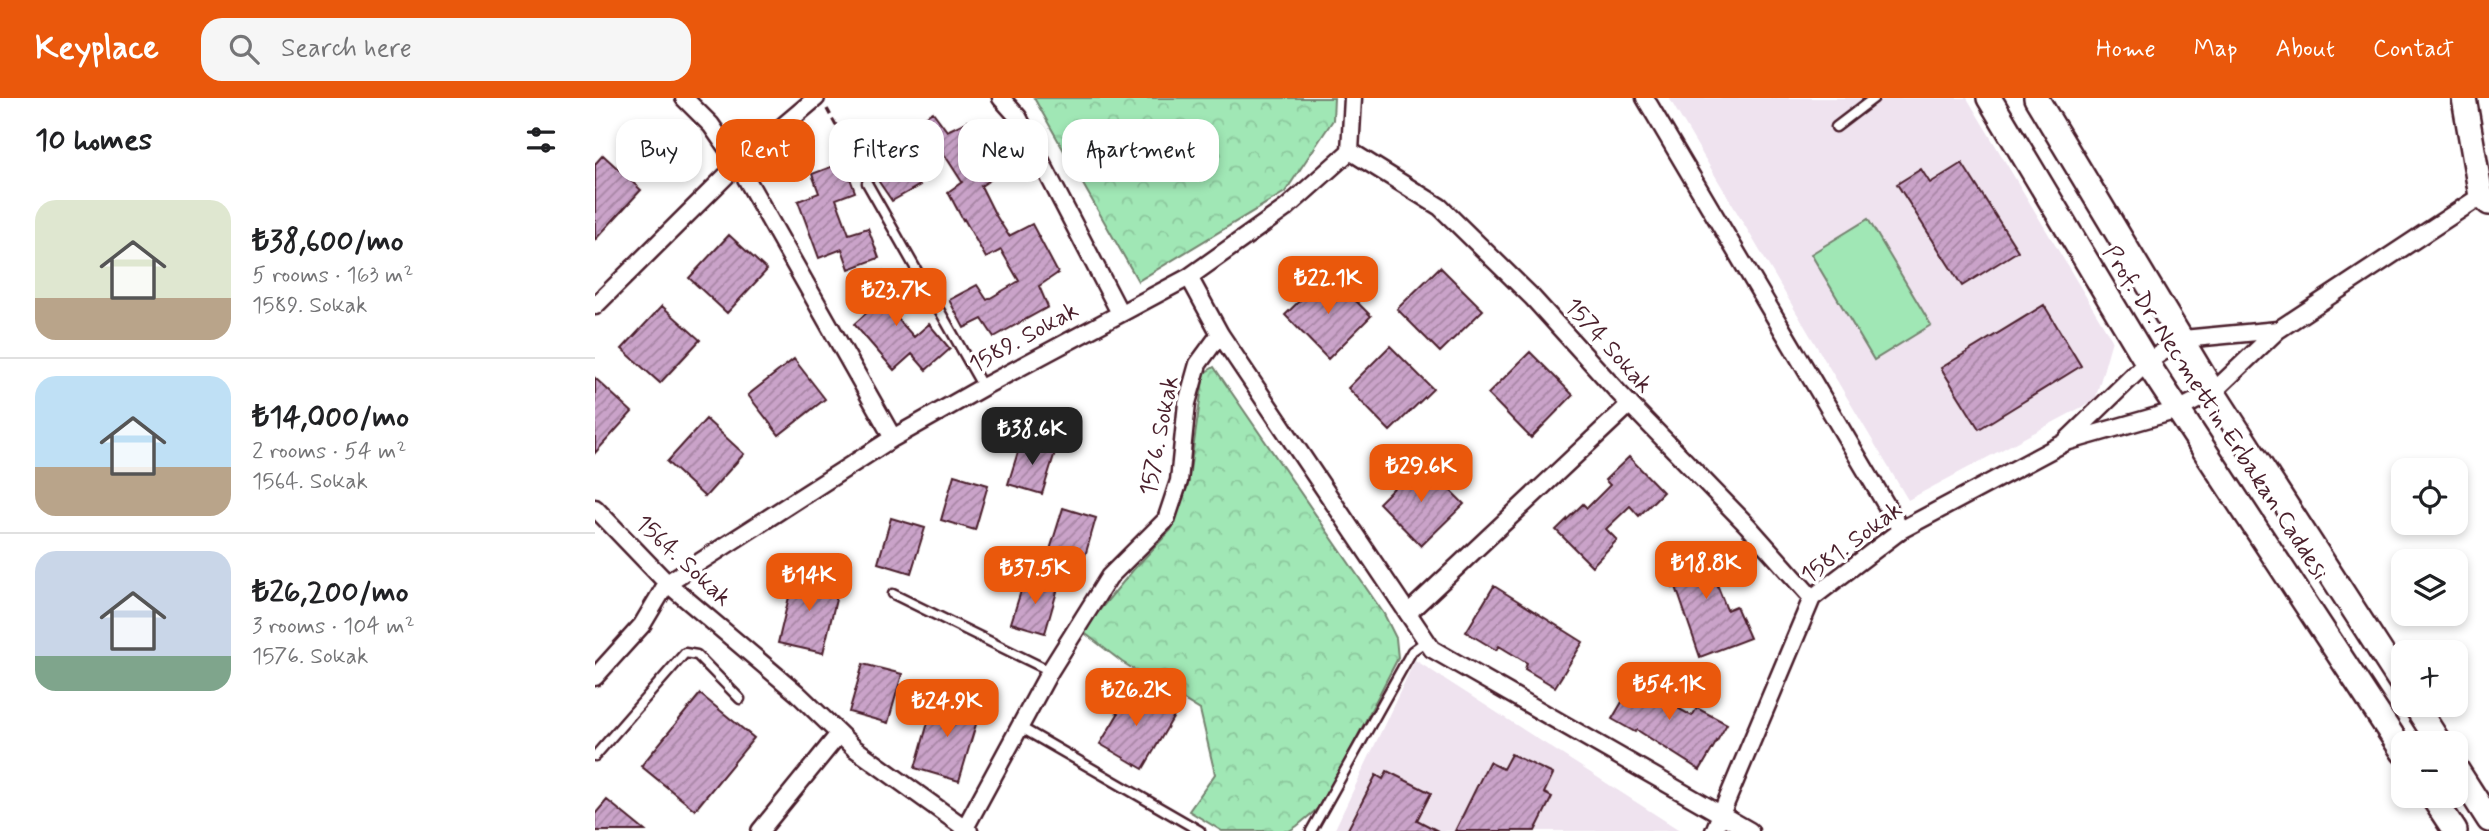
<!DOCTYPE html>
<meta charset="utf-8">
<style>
body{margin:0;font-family:Mynerve,sans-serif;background:#f6f6f6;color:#202124;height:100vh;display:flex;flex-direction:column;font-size:26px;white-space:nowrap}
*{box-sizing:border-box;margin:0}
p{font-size:23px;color:#757577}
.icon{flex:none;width:38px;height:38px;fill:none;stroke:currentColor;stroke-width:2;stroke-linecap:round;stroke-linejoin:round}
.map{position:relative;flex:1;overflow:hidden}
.details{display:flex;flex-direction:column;background:#fff;width:595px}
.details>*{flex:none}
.hud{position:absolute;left:21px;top:21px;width:665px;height:63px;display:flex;gap:14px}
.controls{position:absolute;left:1796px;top:360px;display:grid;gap:14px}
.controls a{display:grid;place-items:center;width:77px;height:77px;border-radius:14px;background:#fff;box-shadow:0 4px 10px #0003;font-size:35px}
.price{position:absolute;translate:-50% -60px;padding:0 16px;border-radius:14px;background:#ea580c;color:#fff;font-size:23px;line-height:46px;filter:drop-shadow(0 2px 4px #0008)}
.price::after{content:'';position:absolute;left:50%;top:42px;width:21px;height:16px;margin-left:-10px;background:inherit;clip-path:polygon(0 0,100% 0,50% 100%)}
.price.selected{background:#222;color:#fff}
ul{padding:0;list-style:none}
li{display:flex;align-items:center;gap:21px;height:175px;padding:0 35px}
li+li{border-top:2px solid #e0e0e0}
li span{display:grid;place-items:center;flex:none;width:196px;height:140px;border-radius:21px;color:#555}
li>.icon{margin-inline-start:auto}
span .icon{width:84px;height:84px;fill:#fffc;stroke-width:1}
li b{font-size:30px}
h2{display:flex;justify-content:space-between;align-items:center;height:84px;padding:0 35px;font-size:30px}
.chip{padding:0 24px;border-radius:21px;background:#fff;box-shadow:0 4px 10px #0003;font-size:24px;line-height:63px}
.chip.selected{background:#ea580c;color:#fff}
header{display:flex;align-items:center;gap:42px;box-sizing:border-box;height:98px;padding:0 35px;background:#ea580c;color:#fff}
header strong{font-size:33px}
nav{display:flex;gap:38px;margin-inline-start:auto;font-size:24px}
.search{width:490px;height:63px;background:#f6f6f6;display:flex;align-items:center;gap:18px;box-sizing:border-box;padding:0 24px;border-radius:21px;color:#757577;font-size:26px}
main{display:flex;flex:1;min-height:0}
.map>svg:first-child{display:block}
.built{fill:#efe3ef}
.green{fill:#a0e7b5;stroke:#758370;stroke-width:2}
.park{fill:url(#park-crowns);stroke:#758370;stroke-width:2}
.building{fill:url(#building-hatch);stroke:#4a1f2b;stroke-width:2}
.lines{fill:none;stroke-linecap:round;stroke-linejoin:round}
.lane-casing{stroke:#4a1f2b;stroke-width:13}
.street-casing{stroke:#4a1f2b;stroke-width:21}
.secondary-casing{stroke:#4a1f2b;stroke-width:28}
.path{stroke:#4a1f2b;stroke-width:3.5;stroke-dasharray:7 5;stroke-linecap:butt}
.lane{stroke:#fff;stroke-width:8}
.street{stroke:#fff;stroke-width:16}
.secondary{stroke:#fff;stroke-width:23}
.labels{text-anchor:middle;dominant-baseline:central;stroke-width:7;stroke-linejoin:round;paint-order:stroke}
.street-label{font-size:24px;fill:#4a1f2b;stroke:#fff}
</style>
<header>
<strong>Keyplace</strong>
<div class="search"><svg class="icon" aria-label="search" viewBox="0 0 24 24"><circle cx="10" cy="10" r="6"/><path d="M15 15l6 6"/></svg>Search here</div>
<nav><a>Home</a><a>Map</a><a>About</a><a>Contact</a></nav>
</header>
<main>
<section class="details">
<h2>10 homes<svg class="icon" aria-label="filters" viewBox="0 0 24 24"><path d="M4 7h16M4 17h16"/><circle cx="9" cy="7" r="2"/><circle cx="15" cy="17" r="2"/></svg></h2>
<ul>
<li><span style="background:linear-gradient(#dfe7d0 70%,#b9a48a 0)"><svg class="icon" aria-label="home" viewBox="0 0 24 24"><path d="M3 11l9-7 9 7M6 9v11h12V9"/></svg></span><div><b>₺38,600/mo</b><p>5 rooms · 163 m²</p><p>1589. Sokak</p></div></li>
<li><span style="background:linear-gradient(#bfe0f5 65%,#b9a48a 0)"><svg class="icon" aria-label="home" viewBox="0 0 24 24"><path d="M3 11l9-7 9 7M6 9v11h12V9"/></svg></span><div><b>₺14,000/mo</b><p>2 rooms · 54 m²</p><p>1564. Sokak</p></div></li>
<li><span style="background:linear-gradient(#c9d6e8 75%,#7fa58c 0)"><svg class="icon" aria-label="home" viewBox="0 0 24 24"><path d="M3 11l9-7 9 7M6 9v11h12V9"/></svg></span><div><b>₺26,200/mo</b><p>3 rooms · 104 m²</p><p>1576. Sokak</p></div></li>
</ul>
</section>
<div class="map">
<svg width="1894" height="733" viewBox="0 0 1894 733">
<defs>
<pattern id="park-crowns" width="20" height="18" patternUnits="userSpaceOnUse" patternTransform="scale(1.75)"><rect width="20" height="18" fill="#a0e7b5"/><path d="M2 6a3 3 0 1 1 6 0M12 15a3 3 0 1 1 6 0" fill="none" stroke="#8bc69c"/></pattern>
<pattern id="building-hatch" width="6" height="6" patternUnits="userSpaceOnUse" patternTransform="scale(1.75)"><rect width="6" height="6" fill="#caa3c9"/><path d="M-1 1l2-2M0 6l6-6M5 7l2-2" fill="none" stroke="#a684a3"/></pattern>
</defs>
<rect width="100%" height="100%" fill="#fff"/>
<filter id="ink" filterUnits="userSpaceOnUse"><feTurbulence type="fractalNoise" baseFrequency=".0143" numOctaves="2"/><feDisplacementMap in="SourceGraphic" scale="14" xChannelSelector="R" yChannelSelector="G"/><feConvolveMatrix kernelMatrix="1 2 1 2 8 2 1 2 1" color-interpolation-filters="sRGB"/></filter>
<g filter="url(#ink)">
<path class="built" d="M1074 0H1372L1517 242 1500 302 1313 402Z
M820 562 1086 733H739Z"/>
<path class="green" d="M1273 121 1336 227 1279 262 1216 156Z"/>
<path class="park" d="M439 0H739L738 22 690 94 543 183Z
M619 269 789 516 801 540 803 560 727 707 702 728 694 733H627L594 713 620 676 605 612 527 564 487 533 539 471 576 432 593 387 609 275Z"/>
<path class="building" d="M338 14 352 33 373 23 404 76 386 88 400 116 414 138 437 126 463 175 444 188 453 209 399 239 387 221 369 230 354 202 382 187 392 202 424 183 406 152 391 160 369 121 368 122 353 94 367 84 347 53 317 72 325 87 297 103 280 78 302 64 290 42Z
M8 57 46 92 0 142V66Z
M249 64 260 94 241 101 254 136 273 130 284 160 254 171 247 151 224 160 203 103 224 95 217 76Z
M1367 65 1423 153 1367 188 1302 86 1326 71 1335 85Z
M134 137 172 172 132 215 94 180Z
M845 169 888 212 845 254 802 211Z
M288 173 309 197 294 211 319 239 334 226 355 251 331 272 317 256 299 272 259 226 276 211 263 195Z
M733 175 776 218 733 261 690 217Z
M1449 207 1486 268 1384 331 1346 270Z
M67 208 105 242 65 285 27 251Z
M795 248 838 291 795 333 753 290Z
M935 254 978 297 936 340 893 296Z
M199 261 230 301 184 337 153 297Z
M0 280 37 314 0 355Z
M111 321 149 356 110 399 72 364Z
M427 341 461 351 447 396 413 386Z
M1034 359 1068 394 1044 418 1035 408 1011 431 1022 442 997 468 961 432 988 406 992 410 1015 387 1010 382Z
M826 363 869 406 826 448 784 405Z
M359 377 393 387 380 432 346 422Z
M468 410 501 420 488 465 454 455Z
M296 420 330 430 316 475 283 465Z
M1119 446 1131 477 1120 481 1132 512 1141 508 1155 540 1105 559 1081 489 1078 490 1069 465Z
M200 474 245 485 228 555 183 545Z
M430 480 463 490 450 535 416 525Z
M899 488 988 544 960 589 930 571 932 565 904 548 901 552 871 534Z
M268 566 307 576 293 625 254 614Z
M1044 575 1073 592 1068 602 1097 618 1102 610 1132 626 1105 672 1042 632 1040 634 1017 621Z
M529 589 579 618 548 671 505 646 523 616 516 611Z
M105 596 159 640 100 712 46 668Z
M340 600 385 613 364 683 320 670Z
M916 656 958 676 949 695 957 699 940 733H860L894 664 908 671Z
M792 673 836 695 822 722 843 733H752L781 677 788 681Z
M12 702 50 733H0V716Z"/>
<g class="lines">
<defs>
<path id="lane" d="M1241 29 1279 0
M272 85 388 289
M298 496 455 573
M425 629 605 733
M0 658 90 555 102 557 145 601
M716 733 817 553 831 543"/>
<path id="street" d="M89 0 116 27 143 66 298 340
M406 0 423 19 525 215
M1050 0 1306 432
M755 53 845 109 937 199 1023 294 1153 428 1217 500
M594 179 625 236 837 551 1155 733
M0 208 143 66 221 0
M1472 342 1552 264 1588 241 1683 232
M0 410 72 485 202 595 259 650 374 733
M813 515 1035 306
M0 579 47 527 72 485 298 340 388 289 594 179 691 110 755 53 758 0
M370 730 455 573 514 479 571 422 584 383 592 305 603 266 625 236
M165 733 244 636
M1119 733 1217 500 1306 432 1471 344 1583 312 1618 294 1683 232 1886 98"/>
<path id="secondary" d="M1394 0 1558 274 1808 654
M1441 0 1618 294 1808 588
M1869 0 1886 98 1894 105
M1820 607 1845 646
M1860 669 1894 722
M1837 698 1860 733"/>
</defs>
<use href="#lane" class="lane-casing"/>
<use href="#street" class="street-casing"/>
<use href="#secondary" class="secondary-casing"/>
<path class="path" d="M232 11 267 75"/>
<use href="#lane" class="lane"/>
<use href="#street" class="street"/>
<use href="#secondary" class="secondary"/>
</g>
</g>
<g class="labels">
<g class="street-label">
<text transform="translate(429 240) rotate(-29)">1589. Sokak</text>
<text transform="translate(1013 248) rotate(48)">1574 Sokak</text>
<text transform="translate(1620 315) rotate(57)">Prof. Dr. Necmettin Erbakan Caddesi</text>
<text transform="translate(565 338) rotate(-79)">1576. Sokak</text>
<text transform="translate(1257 445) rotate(-37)">1581. Sokak</text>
<text transform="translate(88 463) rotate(43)">1564. Sokak</text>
</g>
</g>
</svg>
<div class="controls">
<a><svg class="icon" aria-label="locate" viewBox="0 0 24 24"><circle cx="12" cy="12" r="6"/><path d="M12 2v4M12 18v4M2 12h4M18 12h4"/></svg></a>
<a><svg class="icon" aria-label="layers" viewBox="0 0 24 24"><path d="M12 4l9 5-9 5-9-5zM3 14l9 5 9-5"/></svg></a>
<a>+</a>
<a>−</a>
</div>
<b class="price" style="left:733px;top:218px">₺22.1K</b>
<b class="price" style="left:301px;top:230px">₺23.7K</b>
<b class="price selected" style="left:437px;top:369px">₺38.6K</b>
<b class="price" style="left:826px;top:406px">₺29.6K</b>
<b class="price" style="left:1111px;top:503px">₺18.8K</b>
<b class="price" style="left:440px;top:508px">₺37.5K</b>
<b class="price" style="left:214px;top:515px">₺14K</b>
<b class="price" style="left:1074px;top:624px">₺54.1K</b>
<b class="price" style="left:541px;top:630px">₺26.2K</b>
<b class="price" style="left:352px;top:641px">₺24.9K</b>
<div class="hud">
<a class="chip">Buy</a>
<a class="chip selected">Rent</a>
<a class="chip">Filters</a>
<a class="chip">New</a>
<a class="chip">Apartment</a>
</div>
</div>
</main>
